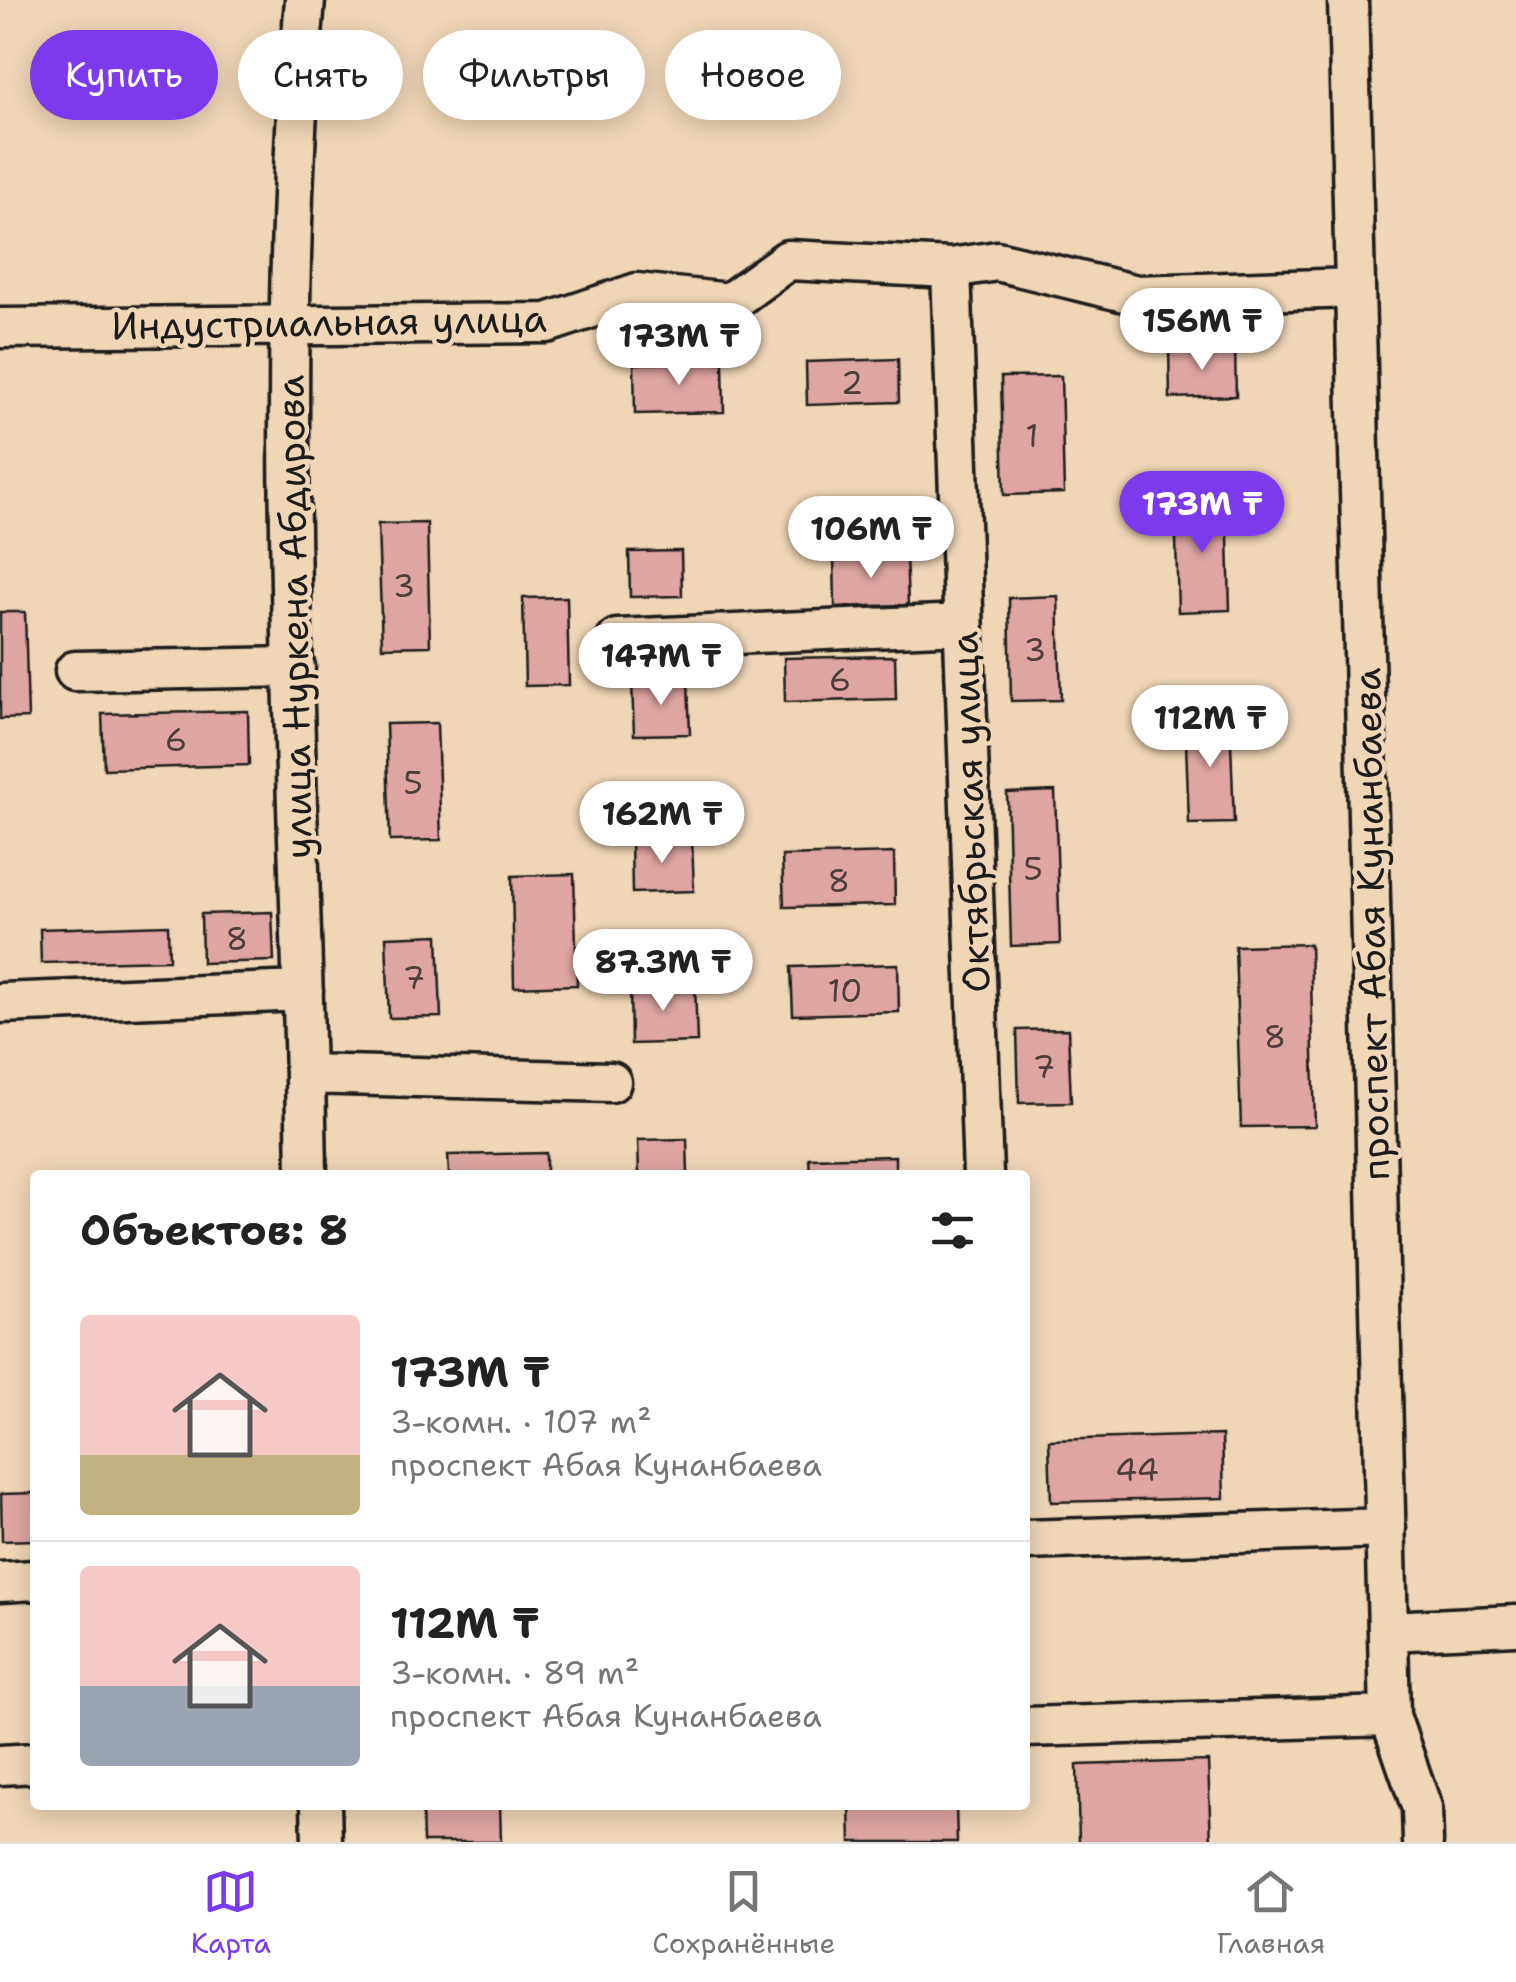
<!DOCTYPE html>
<html lang="ru">
<meta charset="utf-8">
<style>
body{margin:0;font-family:"Shantell Sans",sans-serif;background:#f6f6f6;color:#222;height:100vh;display:flex;flex-direction:column;font-size:38px;white-space:nowrap}
*{box-sizing:border-box;margin:0}
p{font-size:32px;color:#767676}
.icon{flex:none;width:55px;height:55px;fill:none;stroke:currentColor;stroke-width:2;stroke-linecap:round;stroke-linejoin:round}
.map{position:relative;flex:1;overflow:hidden}
.sheet{position:absolute;left:30px;top:1170px;width:1000px;height:640px;display:flex;flex-direction:column;background:#fff;border-radius:10px;box-shadow:0 5px 25px #0003}
.sheet>*{flex:none}
.banner{position:absolute;left:30px;top:30px;width:1000px;height:90px;display:flex;gap:20px}
.price{position:absolute;translate:-50% -85px;padding:0 22px;border-radius:35px;background:#fff;color:#222;font-size:32px;line-height:65px;filter:drop-shadow(0 2px 5px #0008)}
.price::after{content:'';position:absolute;left:50%;top:60px;width:30px;height:22px;margin-left:-15px;background:inherit;clip-path:polygon(0 0,100% 0,50% 100%)}
.price.current{background:#7c3aed;color:#fff}
ul{padding:0;list-style:none}
li{display:flex;align-items:center;gap:30px;height:250px;padding:0 50px}
li+li{border-top:2px solid #e0e0e0}
li span{display:grid;place-items:center;flex:none;width:280px;height:200px;border-radius:10px;color:#555}
li>.icon{margin-inline-start:auto}
span .icon{width:120px;height:120px;fill:#fffc;stroke-width:1}
li b{font-size:42px}
h2{display:flex;justify-content:space-between;align-items:center;height:120px;padding:0 50px;font-size:42px}
.pill{padding:0 35px;border-radius:45px;background:#fff;box-shadow:0 5px 25px #0003;font-size:35px;line-height:90px}
.pill.current{background:#7c3aed;color:#fff}
.tab-bar{display:flex;justify-content:space-around;align-items:center;height:140px;border-top:2px solid #e0e0e0;background:#fff;font-size:28px;color:#767676}
.tab-bar a{display:grid;justify-items:center;gap:5px}
.tab-bar .current{color:#7c3aed}
.map>svg:first-child{display:block}
.building{fill:#dfa5a3;stroke:#1c1c1c;stroke-width:2.5}
.lines{fill:none;stroke-linecap:round;stroke-linejoin:round}
.minor-casing{stroke:#1c1c1c;stroke-width:45}
.minor{stroke:#efd6b7;stroke-width:38}
.labels{text-anchor:middle;dominant-baseline:central;stroke-width:9;stroke-linejoin:round;paint-order:stroke}
.number-label{font-size:32px;fill:#4d3e3e}
.street-label{font-size:38px;fill:#1c1c1c;stroke:#efd6b7}
</style>
<div class="map">
<svg width="1516" height="1842" viewBox="0 0 1516 1842">
<rect width="100%" height="100%" fill="#efd6b7"/>
<filter id="ink" filterUnits="userSpaceOnUse"><feTurbulence type="fractalNoise" baseFrequency=".01" numOctaves="2"/><feDisplacementMap in="SourceGraphic" scale="20" xChannelSelector="R" yChannelSelector="G"/><feConvolveMatrix kernelMatrix="1 2 1 2 8 2 1 2 1" color-interpolation-filters="sRGB"/></filter>
<g filter="url(#ink)">
<path class="building" d="M1235 347 1236 396 1170 398 1169 349Z
M898 359 899 402 807 405 806 362Z
M723 362 724 412 635 414 634 364Z
M1061 376 1064 493 1004 495 1001 377Z
M1227 500 1230 610 1178 612 1175 502Z
M427 523 430 646 382 647 378 524Z
M681 551 682 596 630 597 629 552Z
M906 554 908 605 835 607 834 556Z
M1058 596 1061 700 1011 701 1009 598Z
M567 597 569 685 525 686 523 598Z
M0 612H25L28 718 0 719Z
M895 656 896 699 785 702 784 658Z
M688 681 690 734 634 735 632 682Z
M248 711 249 765 104 769 102 714Z
M1230 715 1234 823 1189 824 1185 716Z
M437 723 441 840 390 841 386 724Z
M1055 791 1060 944 1011 946 1007 793Z
M692 839 694 891 632 893 631 840Z
M894 853 895 905 784 907 782 856Z
M574 874 577 985 514 987 512 876Z
M272 912 274 961 202 963 201 914Z
M168 925 169 960 41 963 40 929Z
M438 935 441 1017 389 1018 386 937Z
M1310 944 1315 1126 1241 1127 1235 946Z
M898 964 899 1012 793 1015 791 967Z
M695 983 697 1042 631 1044 630 985Z
M1068 1029 1071 1102 1019 1103 1017 1030Z
M687 1139 688 1175H639L638 1140Z
M546 1153V1175H449L448 1155Z
M895 1156V1175H810L809 1158Z
M1222 1435 1224 1498 1051 1502 1049 1440Z
M35 1493V1540L2 1541 1 1494Z
M1208 1761 1211 1842H1079L1077 1765Z
M422 1805H500L501 1842H423Z
M850 1805H956L957 1842H851Z"/>
<g class="lines">
<defs>
<path id="minor" d="M305 0C271 390 301 784 307 1175
M1348 0 1390 1716 1422 1808 1423 1842
M951 268 983 1175
M0 328 547 323 637 293 729 303 788 260 951 268 997 261 1137 295 1355 288
M617 639 963 624
M75 671 295 667
M0 1003 303 991
M305 1074 611 1082
M1025 1540 1386 1528
M0 1582 35 1580
M1388 1631 1516 1625
M1025 1727 1390 1716
M0 1765 35 1763
M321 1805 322 1842"/>
</defs>
<use href="#minor" class="minor-casing"/>
<use href="#minor" class="minor"/>
</g>
</g>
<g class="labels">
<g class="number-label">
<text x="852" y="382">2</text>
<text x="1032" y="435">1</text>
<text x="404" y="585">3</text>
<text x="1035" y="649">3</text>
<text x="840" y="679">6</text>
<text x="176" y="739">6</text>
<text x="413" y="782">5</text>
<text x="1033" y="868">5</text>
<text x="839" y="880">8</text>
<text x="237" y="938">8</text>
<text x="414" y="977">7</text>
<text x="845" y="990">10</text>
<text x="1275" y="1036">8</text>
<text x="1044" y="1066">7</text>
<text x="1137" y="1469">44</text>
</g>
<g class="street-label">
<text transform="translate(329 322) rotate(-1)">Индустриальная улица</text>
<text transform="translate(294 617) rotate(-91)">улица Нуркена Абдирова</text>
<text transform="translate(970 812) rotate(-92)">Октябрьская улица</text>
<text transform="translate(1371 924) rotate(-91)">проспект Абая Кунанбаева</text>
</g>
</g>
</svg>
<b class="price" style="left:1202px;top:373px">156M ₸</b>
<b class="price" style="left:679px;top:388px">173M ₸</b>
<b class="price current" style="left:1202px;top:556px">173M ₸</b>
<b class="price" style="left:871px;top:581px">106M ₸</b>
<b class="price" style="left:661px;top:708px">147M ₸</b>
<b class="price" style="left:1210px;top:770px">112M ₸</b>
<b class="price" style="left:662px;top:866px">162M ₸</b>
<b class="price" style="left:663px;top:1014px">87.3M ₸</b>
<div class="banner">
<a class="pill current">Купить</a>
<a class="pill">Снять</a>
<a class="pill">Фильтры</a>
<a class="pill">Новое</a>
</div>
<section class="sheet">
<h2>Объектов: 8<svg class="icon" aria-label="filters" viewBox="0 0 24 24"><path d="M4 7h16M4 17h16"/><circle cx="9" cy="7" r="2"/><circle cx="15" cy="17" r="2"/></svg></h2>
<ul>
<li><span style="background:linear-gradient(#f6c9c9 70%,#c2b280 0)"><svg class="icon" aria-label="home" viewBox="0 0 24 24"><path d="M3 11l9-7 9 7M6 9v11h12V9"/></svg></span><div><b>173M ₸</b><p>3-комн. · 107 m²</p><p>проспект Абая Кунанбаева</p></div></li>
<li><span style="background:linear-gradient(#f6c9c9 60%,#9aa5b1 0)"><svg class="icon" aria-label="home" viewBox="0 0 24 24"><path d="M3 11l9-7 9 7M6 9v11h12V9"/></svg></span><div><b>112M ₸</b><p>3-комн. · 89 m²</p><p>проспект Абая Кунанбаева</p></div></li>
</ul>
</section>
</div>
<nav class="tab-bar">
<a class="current"><svg class="icon" aria-label="map" viewBox="0 0 24 24"><path d="M3 6l6-2 6 2 6-2v14l-6 2-6-2-6 2zM9 4v14M15 6v14"/></svg>Карта</a>
<a><svg class="icon" aria-label="saved" viewBox="0 0 24 24"><path d="M7 4h10v16l-5-4-5 4z"/></svg>Сохранённые</a>
<a><svg class="icon" aria-label="home" viewBox="0 0 24 24"><path d="M3 11l9-7 9 7M6 9v11h12V9"/></svg>Главная</a>
</nav>
